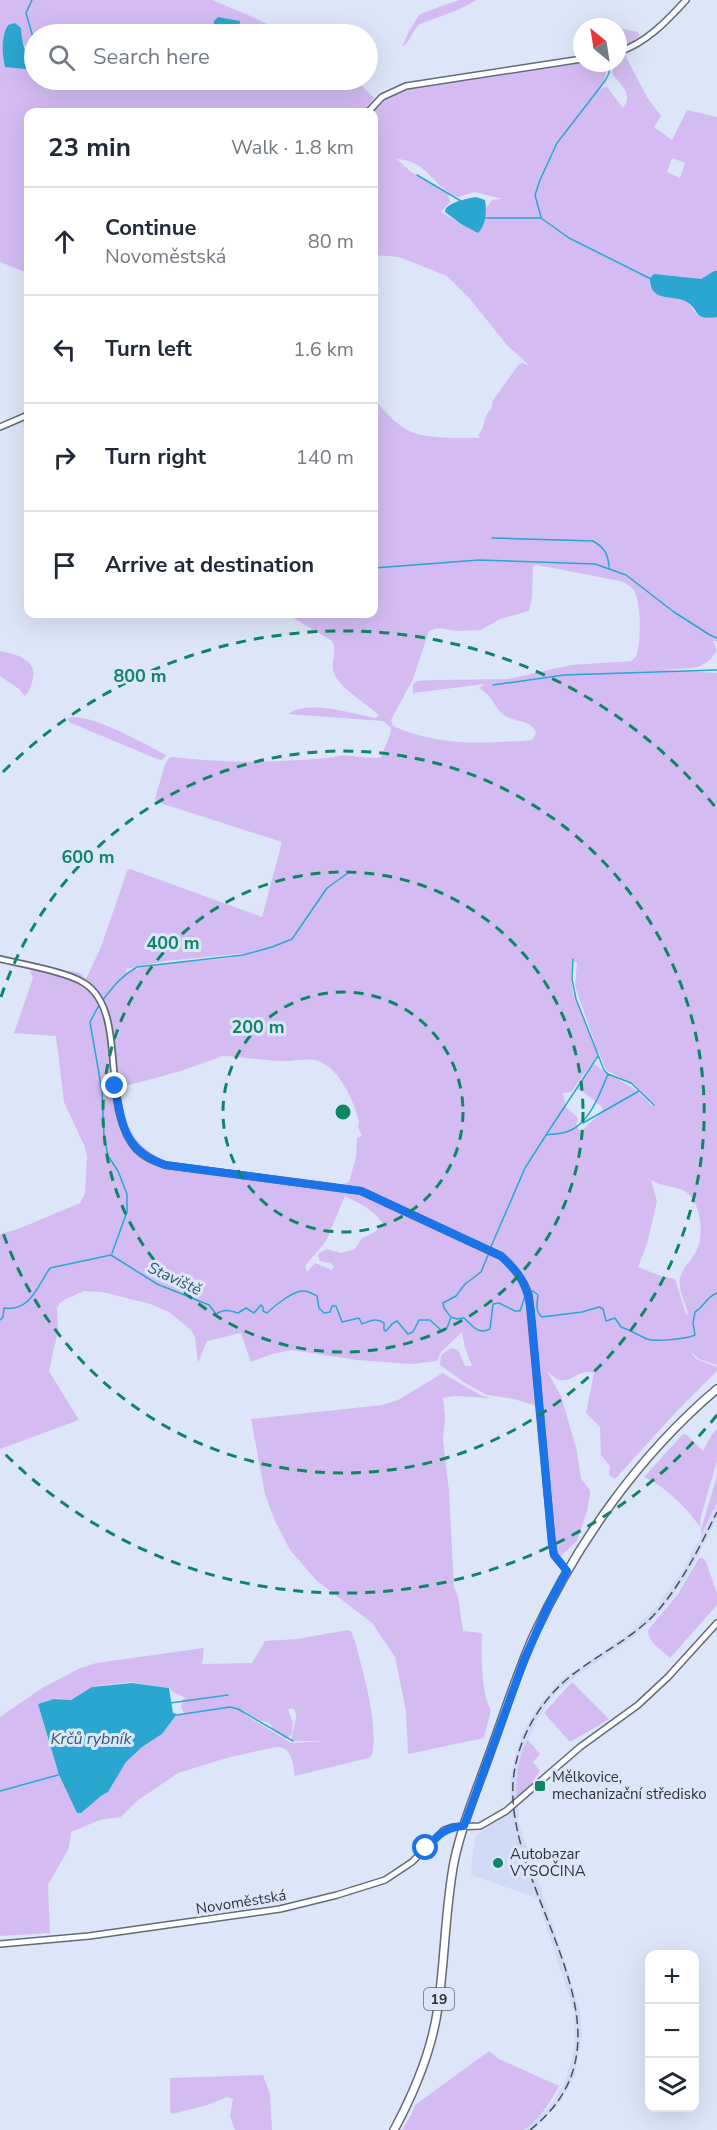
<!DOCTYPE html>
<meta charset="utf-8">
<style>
body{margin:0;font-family:"Nunito Sans",sans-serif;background:#f6f6f7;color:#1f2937}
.controls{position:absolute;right:18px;bottom:18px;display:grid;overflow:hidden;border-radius:12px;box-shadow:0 6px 24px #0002}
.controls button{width:54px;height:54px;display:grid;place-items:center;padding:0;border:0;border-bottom:2px solid #e0e1e3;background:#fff;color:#1f2937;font:30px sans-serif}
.compass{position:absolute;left:573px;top:18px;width:54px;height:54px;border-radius:50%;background:#fff;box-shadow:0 6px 24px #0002;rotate:330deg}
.stop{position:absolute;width:18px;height:18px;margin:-14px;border:4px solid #1a73e8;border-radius:50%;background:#fff}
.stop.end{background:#1a73e8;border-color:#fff;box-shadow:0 2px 6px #0008}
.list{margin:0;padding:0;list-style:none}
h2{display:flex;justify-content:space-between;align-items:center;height:78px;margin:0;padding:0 24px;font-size:26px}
h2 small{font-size:20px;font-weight:400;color:#747a83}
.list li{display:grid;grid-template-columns:39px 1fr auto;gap:18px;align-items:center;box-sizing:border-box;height:108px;padding:0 24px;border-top:2px solid #e0e1e3}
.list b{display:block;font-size:22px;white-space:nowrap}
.list p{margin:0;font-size:20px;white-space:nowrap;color:#747a83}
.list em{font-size:20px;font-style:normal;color:#747a83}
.icon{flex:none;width:33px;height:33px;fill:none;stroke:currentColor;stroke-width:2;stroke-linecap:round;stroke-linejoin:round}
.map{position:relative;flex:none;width:717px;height:2130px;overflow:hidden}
.search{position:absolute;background:#fff;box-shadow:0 6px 24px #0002;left:24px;top:24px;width:354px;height:66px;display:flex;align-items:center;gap:15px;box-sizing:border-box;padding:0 21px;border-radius:33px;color:#747a83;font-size:22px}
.panel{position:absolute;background:#fff;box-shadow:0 6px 24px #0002;left:24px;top:108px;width:354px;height:510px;border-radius:12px}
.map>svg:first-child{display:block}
</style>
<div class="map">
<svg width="717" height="2130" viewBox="0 0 717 2130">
<rect width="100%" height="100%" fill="#dde6f8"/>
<path fill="#cfdbf4" d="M717,1505v14l-27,52 -18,27 -15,18 -25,22 -57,39 -19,16 -18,25 -16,36 -6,29 3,41 53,159 8,28 2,25 -7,39 -14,26 -27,29h-10l26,-23 15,-25 10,-36 -1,-34 -37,-114 -66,-23 2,-25 3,-15 35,-24 -1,-29 6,-30 7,-20 15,-26 22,-25 69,-48 30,-29 25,-36z"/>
<path fill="#d4bcf3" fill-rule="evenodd" d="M0,0h212l34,14 42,20h-52l3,-2 -6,-12 -10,-2 -6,10 9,6h-192v4h-2c-2,5 -1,7 2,12v13l-12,-22 -14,-17c-8,14 -3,29 -1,43l27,3v10h322l18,18 -11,14h-335v161l-28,-11z
M459,0h18l-19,10 -38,14c-8,6 -8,17 -18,23l7,-16 11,-17z
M618,28l20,4 2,3 -9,9 -9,3 -4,-9z
M625,55l22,42 14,19 -7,11 18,13 15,-30 30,7v154h-3l-13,8 -52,4c6,18 22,12 36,18 7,4 10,15 18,17 4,1 10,-1 14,-1v324h-4l4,10c-15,22 -29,16 -52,19l52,3v692l-18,-6 -9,-8 6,8 21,8v4l-41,41 -61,67 -6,-4 1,-9 -9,-11 -1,-28 -14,-14 8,-40c-14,-5 -21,9 -34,7 -5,-1 -9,-6 -13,-9l14,25 16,55 4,28 9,11v5l-3,16 -10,30 -18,17 -3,-7 -13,-143 -29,-9 -27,-4 -22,-12 -25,-18 1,-10 10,-7 7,2 7,16h7l-7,-18 -3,-16 -21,20 -4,9 -26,3 -54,-4 -66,-10 -19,4 -21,8 -10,-29 -34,8 -9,22 -3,-26 -4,-7 -22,-18 -19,-8 -48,-12 -18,-1 -18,8 -6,4 -3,5 1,23 -9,40 30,49 -79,29v-215l18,-5 62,-26 5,-10 2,-37 -3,-11 -20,-43 -8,-66 -42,-3 19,-55 -3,-6 6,-7 44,8 6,6 15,-32 26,-76 3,-2 132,48 20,-75 -125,-40 -2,-3 10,-35 4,-6 3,-1c42,5 84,6 126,3 14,-1 28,-1 41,-4 12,-2 28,4 42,1l9,-22 1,-7 -8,-7 -95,-7c20,-15 65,0 88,4l3,-3c-12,-11 -40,-27 -45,-42 -4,-11 4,-21 -2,-32l-45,-27h87v-215c10,11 21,25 35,32 21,9 49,6 71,7l-2,-3c9,-9 3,-17 14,-27v-5l2,-4 25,-35 4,-1 7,3 -23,-21 -38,-47 -22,-22 -48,-19 -25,-2v-143h-2l17,-16 14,-6 179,-27h27l-6,20 -11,14 10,-9 5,-1 16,21c11,-15 -3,-23 -11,-35l2,-10h4v-6zM672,158l13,5 -5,15 -13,-6zM397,159c32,2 35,28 61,38l17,-5 27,7 -10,1 -6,8 -1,11 -24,5 -20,-12 9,-10 -2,-8 -37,-22zM537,565l83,16c5,2 9,4 13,8 9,11 8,55 3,68l-5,4 -60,4 -63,14 -73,1 -17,1 -5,3v9l72,-9 -6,4c13,7 16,21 26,28 11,7 26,3 31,17l-4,7c-49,4 -94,6 -139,-14l-2,-6 22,-41 16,-48 8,-3 20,3 24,-1 19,-11 29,-8 3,-14 1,-31zM248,953c-31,12 -100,4 -123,22l2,-6 39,-8zM573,961l4,2 -2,23 22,63 -24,-56 -2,-16zM598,1050l8,20 28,15 19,19 -2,1c-18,-22 -36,-25 -57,-41l-18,24 10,6 17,14 -4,7 -18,16 -2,-1 -3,-5 2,-7 -12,-11 -3,-14 8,-1 26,-36zM223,1056c19,1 37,4 55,5 13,1 25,-3 37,-1 24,6 39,41 44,62l-1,5 4,9 -5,2 -1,19 -7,25 -6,2 -177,-23c-25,-12 -35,-22 -42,-50 -2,-8 -5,-16 -2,-24l59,-16zM651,1180c11,7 24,5 35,12 14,9 18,40 12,55 -4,12 -16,19 -18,32 -2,11 6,25 8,35h-2l-11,-35 -14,-3 -23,-9 9,-23 10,-43zM345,1196c16,8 28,13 38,28l-8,8 -13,6 -7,11 -14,4 -14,-4 -8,4 -1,3 2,5 11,2 3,4 -2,3 -17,-7 -8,9 -2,-6 21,-25z
M0,651c15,3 37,8 33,27 -2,8 -3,13 -8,18l-6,-7 -19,-13z
M72,717c24,-1 71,26 94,38l-4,5 -5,-1 -86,-36 -4,-4z
M441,1372l39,23 11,3 -37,-2 -11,2 2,19 -2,23 6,51 5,96 4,10 5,34 19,2c-1,19 -1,61 9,77l-7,28 -76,16 -2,-43 -11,-54 -23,-34 -56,-43 -26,-30 -15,-29 -10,-27 -14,-75 131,-14 16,-5 43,-26z
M717,1429v32l-16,55 -1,11c-13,-19 -34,-40 -56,-50l39,-43 4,1 16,16 9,-17z
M717,1476v27l-16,32v-6z
M699,1558h4l3,4 11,31v12l-47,53c-8,-8 -22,-15 -22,-28l30,-36z
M348,1630l3,1 4,10c8,32 24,83 17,114l-4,3 -73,18c-2,-12 -3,-30 -19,-29l-46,10 -52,16 -41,28 -16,16 -21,3 -29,12 -2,16 -21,37 2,48 -50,3v-219l42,-29 36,-19 18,-6 108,-15 -2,16 50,-1 13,-22 32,-2zM130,1682l40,6 3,4 13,6 -3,1 -2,8 3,6 -7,1 -15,20 -20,13 -16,15 -18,30 -31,21 -18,-38 -21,-71 20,-6 8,2 8,-1 21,-13zM291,1708l4,2 1,7 -5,24h36l-36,2 -47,-29v-3l17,10 9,2 4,8 12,8 6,-5 1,-12 -5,-12z
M572,1682l37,37c-13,9 -26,15 -39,23l-26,-29z
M528,1740l12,14 -7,8 7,9 -14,20 -9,6c-3,-12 3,-48 11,-57z
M489,2051l10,8 60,27c-10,18 -18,32 -35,44h-122l9,-15 4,-10z
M263,2075l7,19 2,36h-37l-5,-14 3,-17 -6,-2 -20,8 -35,9 -2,-3v-33z"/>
<path fill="#2aa6d0" d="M218,17l22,4 -1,11c-9,6 -18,0 -25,-7v-4z
M15,23l6,5c1,14 3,26 13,35v7l-29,-3c-3,-14 -4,-31 3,-42z
M476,197l9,3c2,11 1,25 -7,33l-17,-9 -16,-12 1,-4c8,-7 20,-9 30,-11z
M714,271h3v46c-26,4 -15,-7 -32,-16 -14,-6 -36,1 -35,-23l4,-4 47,5z
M132,1683l37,5 4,25 4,1 -15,20 -20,13 -16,15 -18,30 -7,4 -20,17h-4l-18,-38 -21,-71 16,-5 17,1 21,-13z"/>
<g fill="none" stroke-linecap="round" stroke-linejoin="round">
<path stroke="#2aa6d0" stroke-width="1.5" d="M32,0l-6,13 8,28
M417,175l44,26
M541,217l-6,-22 5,-15 17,-37 48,-62 4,-8 1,-10
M484,218h57l28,20 82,41
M492,538l101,3c12,7 15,13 16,26
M374,568l105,-8 116,4 31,11 48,37 36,23 7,3
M493,685l71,-10 153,-5
M102,1001c11,-14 19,-25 35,-34l106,-12 29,-8 20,-8 35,-51 21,-15
M99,1005l-9,17 12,69 2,45 4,20 10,15 9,23v18l-15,41
M608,1074l23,9 23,22
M583,1123l56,-32
M546,1135l52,-79
M490,1249l35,-81 21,-33c7,-1 16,-1 23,-4 21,-8 31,-38 39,-57l-4,-4 -28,-71 -4,-20 1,-20
M450,1316l-6,-8 -1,-5 13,-7 9,-12 16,-12 8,-19
M0,1320l3,-3 1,-9c26,4 33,-21 46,-40l61,-13 46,29 52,21 7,9c8,-5 13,-4 22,-1l8,-5 8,5 7,-8 2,2v4l4,2c7,-7 27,-23 37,-22 4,0 9,3 13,5l2,12 5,5 6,-1 2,-6h4l6,16 17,-4 3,6c8,-3 14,-7 22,-1v7l2,1 6,-7 5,-3 11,13 5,-2 6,-12h11l12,11 5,-3 4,-11 6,2 7,-1c9,8 13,17 26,11l3,-25 6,-1 16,8h5l5,-15 8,-5 5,4c-1,9 -3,16 4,22l40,-5 17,-5 4,2 3,12 9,-3 6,9c9,3 17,8 26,12 9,3 39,0 48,-4l-2,-12 2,-11c10,-6 10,-14 22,-19
M170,1703l58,-8
M177,1715l53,-8 8,2 55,32
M0,1791l58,-16"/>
<g stroke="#636a7a" stroke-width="8">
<path id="minor" d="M0,959c22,5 67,13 84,24 46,29 14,125 53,167 8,8 18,11 28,15l196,26 140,65c13,12 23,23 28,40l23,248 2,11 13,16"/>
</g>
<g stroke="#636a7a" stroke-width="8">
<path id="tertiary" d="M618,52c27,-8 49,-31 68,-52
M368,112l14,-15 24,-11 176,-27
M0,427l28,-12
M0,1944l89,-8 191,-27 57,-14 48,-15 27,-18 32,-32 9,-3 27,-1 26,-15 74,-64 58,-42 30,-28 49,-54"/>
</g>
<g stroke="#636a7a" stroke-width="10">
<path id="primary" d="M394,2130c21,-39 38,-79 44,-123 7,-48 7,-97 16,-145 8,-38 24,-75 37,-112 14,-38 26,-77 43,-115 43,-92 105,-180 183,-246"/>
</g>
<use href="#minor" stroke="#fff" stroke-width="4.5"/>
<use href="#tertiary" stroke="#fff" stroke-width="5"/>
<use href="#primary" stroke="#fff" stroke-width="7"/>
<path stroke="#4b4f58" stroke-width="1.5" stroke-dasharray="9 4.5" stroke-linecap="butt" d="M530,2130c120,-95 -24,-232 -17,-347 3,-42 26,-82 59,-108 27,-21 57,-35 81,-59 28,-30 46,-68 64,-104"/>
</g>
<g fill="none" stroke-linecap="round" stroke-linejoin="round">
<path stroke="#1a73e8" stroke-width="8" d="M115,1086c7,39 9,64 50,79l196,26 140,65c19,17 27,30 30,56l21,232 2,11 13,16 -18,33 -25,56 -60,166c-18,1 -26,9 -38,22"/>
</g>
<g fill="none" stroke="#0e8565" stroke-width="3" stroke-dasharray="10 8">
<circle cx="343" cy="1112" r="120"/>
<circle cx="343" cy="1112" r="240"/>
<path d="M1 997A361 361 0 1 1 1 1227"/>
<path d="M717 1415A481 481 0 0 1 3 1452M3 772A481 481 0 0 1 717 809"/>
</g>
<g fill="#0e8565" stroke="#dde6f8" stroke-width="2">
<rect x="534" y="1780" width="12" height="12" rx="3"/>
<circle cx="498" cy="1863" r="6"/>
</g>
<g text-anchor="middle" stroke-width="6" stroke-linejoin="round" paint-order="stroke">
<rect fill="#dde6f8" stroke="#646973" stroke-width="1.5" x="424" y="1988" width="30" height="22" rx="4.5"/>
<g font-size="14" font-weight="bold" fill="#30333a">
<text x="439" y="2004">19</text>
</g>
<g font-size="15" fill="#30333a" stroke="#dde6f8" text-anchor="start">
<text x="552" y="1782">Mělkovice,<tspan x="552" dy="17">mechanizační středisko</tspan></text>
<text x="510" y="1859">Autobazar<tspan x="510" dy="17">VYSOČINA</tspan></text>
</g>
<g font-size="15" fill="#30333a" stroke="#dde6f8">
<text transform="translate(241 1902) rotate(-9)" y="5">Novoměstská</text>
</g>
<g font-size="16" font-style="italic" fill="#2c5c6e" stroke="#dde6f8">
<text transform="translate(175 1278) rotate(25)" y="6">Staviště</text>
<text x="91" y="1744">Krčů rybník</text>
</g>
</g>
<circle cx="343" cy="1112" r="9" fill="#0e8565" stroke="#dde6f8" stroke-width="3"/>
<g font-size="18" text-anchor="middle" font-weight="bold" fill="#0e8565" stroke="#dde6f8" stroke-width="6" stroke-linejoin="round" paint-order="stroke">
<text x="140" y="682">800 m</text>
<text x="88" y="863">600 m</text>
<text x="173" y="949">400 m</text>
<text x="258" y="1033">200 m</text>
</g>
</svg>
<div class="controls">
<button>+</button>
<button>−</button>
<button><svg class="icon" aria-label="layers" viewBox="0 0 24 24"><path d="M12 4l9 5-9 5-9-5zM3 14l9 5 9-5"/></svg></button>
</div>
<svg class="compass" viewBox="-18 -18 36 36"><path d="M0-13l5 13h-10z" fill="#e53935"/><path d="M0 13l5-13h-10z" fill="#747a83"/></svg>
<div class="stop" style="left:426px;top:1848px"></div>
<div class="stop end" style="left:115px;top:1086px"></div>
<div class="search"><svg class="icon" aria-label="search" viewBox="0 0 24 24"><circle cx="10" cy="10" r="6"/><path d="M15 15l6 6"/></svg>Search here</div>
<section class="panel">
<h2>23 min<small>Walk · 1.8 km</small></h2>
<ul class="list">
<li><svg class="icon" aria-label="ahead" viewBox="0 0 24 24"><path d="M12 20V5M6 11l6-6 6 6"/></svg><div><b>Continue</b><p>Novoměstská</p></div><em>80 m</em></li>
<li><svg class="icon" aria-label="left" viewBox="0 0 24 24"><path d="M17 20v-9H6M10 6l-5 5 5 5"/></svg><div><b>Turn left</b></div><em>1.6 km</em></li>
<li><svg class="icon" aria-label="right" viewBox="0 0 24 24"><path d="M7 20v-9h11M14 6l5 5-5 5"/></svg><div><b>Turn right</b></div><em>140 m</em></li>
<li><svg class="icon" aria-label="arrive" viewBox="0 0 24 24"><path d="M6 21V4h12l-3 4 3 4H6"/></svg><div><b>Arrive at destination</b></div></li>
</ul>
</section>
</div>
